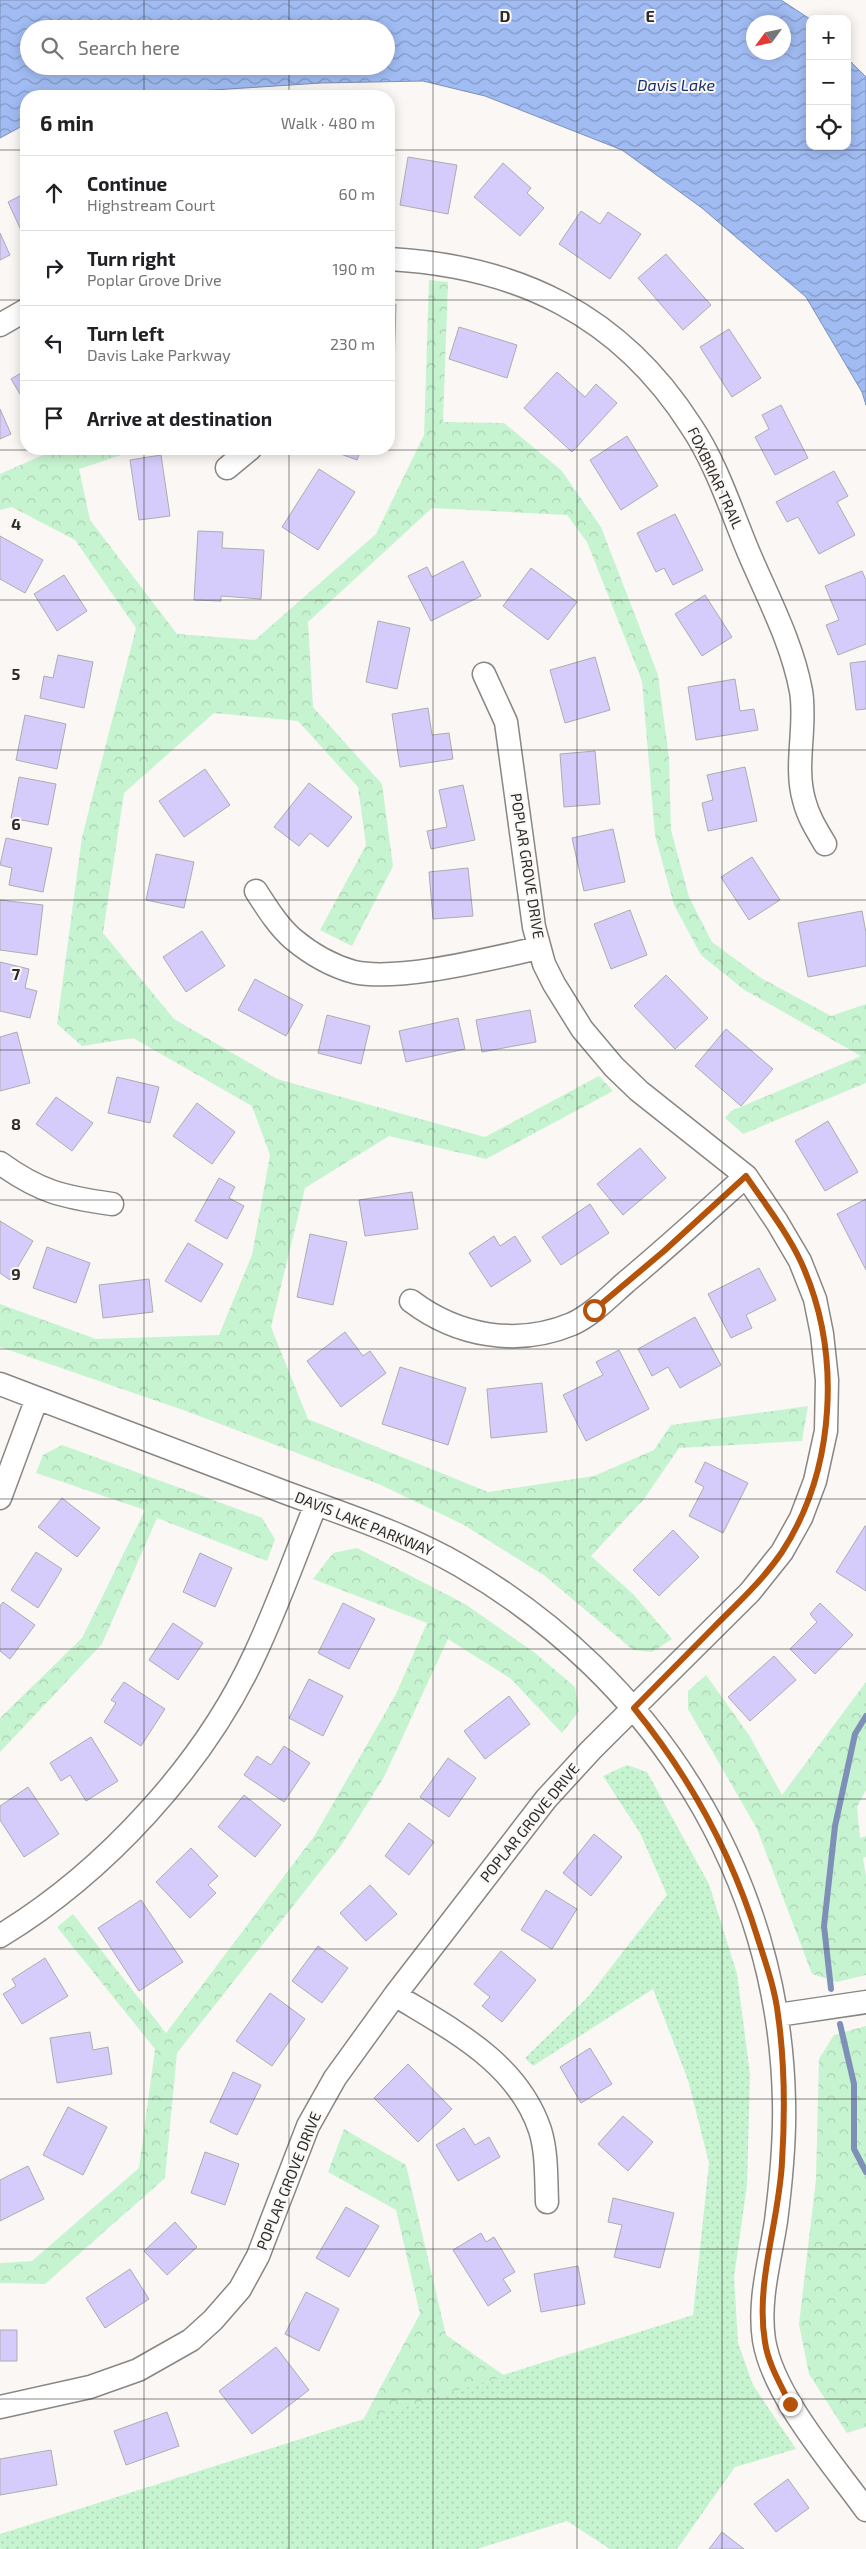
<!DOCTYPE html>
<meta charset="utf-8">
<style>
body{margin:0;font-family:"Exo 2",sans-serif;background:#f2f2f2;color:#202124}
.controls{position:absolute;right:15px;top:15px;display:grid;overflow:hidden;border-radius:10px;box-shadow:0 2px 12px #0003}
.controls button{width:45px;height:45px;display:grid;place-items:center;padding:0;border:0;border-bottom:1px solid #e0e0e0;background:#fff;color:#202124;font:25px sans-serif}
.compass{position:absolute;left:746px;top:15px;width:45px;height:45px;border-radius:50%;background:#fff;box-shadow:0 2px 12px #0003;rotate:237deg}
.stop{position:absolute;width:15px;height:15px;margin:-11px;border:4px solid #b45309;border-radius:50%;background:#fff}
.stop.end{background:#b45309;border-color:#fff;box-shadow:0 1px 5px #0008}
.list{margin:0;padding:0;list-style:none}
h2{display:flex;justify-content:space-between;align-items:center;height:65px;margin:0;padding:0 20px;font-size:21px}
h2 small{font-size:16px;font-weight:400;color:#757577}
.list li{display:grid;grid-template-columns:32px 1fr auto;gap:15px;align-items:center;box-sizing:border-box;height:75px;padding:0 20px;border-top:1px solid #e0e0e0}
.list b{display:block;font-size:19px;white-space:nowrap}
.list p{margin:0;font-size:16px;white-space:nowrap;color:#757577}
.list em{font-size:16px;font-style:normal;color:#757577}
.icon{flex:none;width:28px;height:28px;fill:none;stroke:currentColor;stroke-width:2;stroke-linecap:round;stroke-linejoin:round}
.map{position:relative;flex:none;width:866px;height:2549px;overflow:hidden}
.search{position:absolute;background:#fff;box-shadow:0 2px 12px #0003;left:20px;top:20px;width:375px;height:55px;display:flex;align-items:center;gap:12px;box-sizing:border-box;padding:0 18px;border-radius:28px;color:#757577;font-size:19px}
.panel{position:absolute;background:#fff;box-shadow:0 2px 12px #0003;left:20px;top:90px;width:375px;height:365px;border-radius:20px}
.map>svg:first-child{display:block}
</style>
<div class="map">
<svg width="866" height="2549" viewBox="0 0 866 2549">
<defs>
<pattern id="green-dots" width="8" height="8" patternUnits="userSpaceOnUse" patternTransform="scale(1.25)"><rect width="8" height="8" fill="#c7f4d0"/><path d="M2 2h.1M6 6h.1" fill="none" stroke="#abd1b3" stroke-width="1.8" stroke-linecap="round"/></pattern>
<pattern id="forest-crowns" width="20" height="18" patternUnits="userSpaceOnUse" patternTransform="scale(1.25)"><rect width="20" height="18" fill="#c7f4d0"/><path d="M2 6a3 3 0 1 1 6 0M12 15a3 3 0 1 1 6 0" fill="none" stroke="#abd1b3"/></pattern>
<pattern id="water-waves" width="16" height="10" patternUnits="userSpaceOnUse" patternTransform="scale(1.25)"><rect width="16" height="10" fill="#a1bcf3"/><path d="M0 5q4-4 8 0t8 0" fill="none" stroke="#8399c5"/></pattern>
</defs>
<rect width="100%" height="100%" fill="#faf7f4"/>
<path fill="url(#green-dots)" d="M627,1765l20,7 62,112 28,90 13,100 -3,111 -13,92 4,66 15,42 43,64 -61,18 -58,82h-67l-43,-28 -90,28h-477v-15l693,-219 16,-152 -21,-83 -35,-91 -120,77 -8,-8 63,-61 79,-102 -27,-62 -37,-57z"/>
<path fill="url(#forest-crowns)" d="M429,280l19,2 -5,140 61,1 57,47 40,57 57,148 11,83 2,72 18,67 23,45 49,36 70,38 35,-12v79l-123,51 -18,-16 6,-7 130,-55 -118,-67 -42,-34 -27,-50 -19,-70 -13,-154 -55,-139 -20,-27 -135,-7 -124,114 5,85 69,77 11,82 -41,80 -32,-16 46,-85 -8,-58 -60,-66 -84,-8 -90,80 -21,140 71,86 103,60 208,58 114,-61 14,15 -127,68 -97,-23 -84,52 -34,139 37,92 180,73 106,-16 60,-26 17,-25 137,-19 -6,35 -123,7 -35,51 -53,57 43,39 38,44 -20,13 -19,-2 -88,-74 -81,-51 -83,-40 -195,-74 -186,-64v-43l96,35 123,-4 33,-80 18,-100 -18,-49 -119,-68 -51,8 -25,-22 25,-187 54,-209 -61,-88 -63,-33 -12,3v-36l57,-25h82l-60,20 11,51 87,114 78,6 121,-106 48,-99z
M62,1445l200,73 13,21 -8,22 -110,-43 -55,126 -102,108v-34l82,-80 63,-128 -109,-37 7,-18z
M357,1548l108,56 70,49 40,34 4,24 -17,22 -51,-54 -63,-40 -64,138 -42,67 -165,209 -12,125 -120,106 -45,-1v-20l32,-2 107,-93 16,-119 -98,-122 16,-13 93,119 149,-198 81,-141 31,-71 -114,-44 20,-26z
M706,1675l43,60 33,60 84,-113v108l-9,17 3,31 6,-2v21l-3,1 3,19v98l-29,7 -25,-8 -55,-145 -69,-120v-18z
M866,2026v401l-19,6 -38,-59 -10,-50 17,-145 3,-120 15,-24z
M344,2129l62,36 40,170 59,41 -142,44 57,-106 -24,-104 -68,-38z"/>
<path fill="url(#water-waves)" stroke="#7e90b7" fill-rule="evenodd" d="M0,0h781l29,19v127h37v-88l19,19v328l-4,-13 -56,-95 -104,-89 -80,-58 -137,-54 -62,-15 -102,2 -199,13h-96v28l-26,14zM754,22h30v30h-30zM29,29h357v37h-357z"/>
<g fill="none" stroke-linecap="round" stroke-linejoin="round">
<path stroke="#7e90b7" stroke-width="6" d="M831,1989l-7,-63 11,-100 20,-92 11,-18
M840,2024l14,60v65l12,23"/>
</g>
<path fill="#d6ccfc" stroke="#adacaf" d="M408,157l49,8 -9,49 -48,-9z
M503,163l28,25 -4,5 17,15 -24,28 -46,-39z
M26,193v48l-18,-39z
M581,211l19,13 8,-12 33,22 -31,45 -51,-35z
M0,233l10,22 -10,5z
M666,254l45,51 -28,25 -45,-52z
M389,304h7l-2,67h-5z
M459,327l58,18 -10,33 -58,-19z
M729,329l32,49 -29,19 -32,-50z
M26,370v34l-15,-25z
M557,372l28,25 11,-13 21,19 -45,49 -48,-44z
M781,405l27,53 -33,17 -20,-38 14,-8 -7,-14z
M0,409l11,25 -11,5z
M627,436l31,50 -37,24 -31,-50z
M327,449h34l-4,11z
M161,455l9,61 -31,4 -9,-60z
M319,469l36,23 -37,58 -36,-23z
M834,471l14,25 -11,6 18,33 -36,19 -21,-37 -11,5 -11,-20z
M675,514l28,56 -30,15 -9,-17 -8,4 -19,-39z
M198,531l25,1 -1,16 42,2 -3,49 -40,-3v5l-27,-1z
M0,536l43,24 -18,33 -25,-14z
M463,561l18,35 -50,25 -23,-45 19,-9 5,10z
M531,568l46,34 -29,38 -45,-34z
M862,571l4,9v64l-28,11 -12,-30 13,-5 -14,-34z
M64,575l23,36 -30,20 -23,-37z
M705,595l27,42 -30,19 -27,-42z
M378,621l32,7 -13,61 -31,-7z
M58,655l35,7 -9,46 -44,-10 4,-22 9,2z
M595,657l15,53 -45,13 -15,-53z
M866,661v48l-10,1 -6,-47z
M735,679l5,32 14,-2 4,21 -62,10 -8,-53z
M428,708l4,27 17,-2 4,26 -53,8 -8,-53z
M25,715l41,9 -9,45 -41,-9z
M595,751l5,53 -36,3 -4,-53z
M745,767l12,54 -49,10 -6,-28 11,-3 -6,-25z
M205,769l25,36 -46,32 -25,-36z
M19,777l37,7 -8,41 -37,-7z
M309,783l43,34 -24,30 -18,-14 -11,13 -25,-19z
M463,785l12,55 -44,9 -4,-18 20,-4 -8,-37z
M613,829l12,53 -41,9 -12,-53z
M6,838l46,10 -9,44 -34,-7 3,-17 -12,-3z
M156,854l38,8 -10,46 -38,-8z
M752,857l28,43 -31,20 -28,-43z
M468,868l5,48 -40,3 -4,-47z
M0,900l43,5 -6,50 -37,-5z
M630,910l17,45 -36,14 -17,-45z
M862,911l4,22v33l-58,11 -10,-54z
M202,931l23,35 -39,26 -23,-35z
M0,962l29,7 -4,19 12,3 -7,27 -30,-7z
M666,975l42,43 -33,31 -41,-43z
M255,979l48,26 -17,31 -48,-26z
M530,1010l6,32 -54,10 -6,-32z
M327,1015l43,11 -9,38 -43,-11z
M458,1018l7,31 -59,13 -7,-31z
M726,1029l47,40 -32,37 -46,-40z
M17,1032l13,51 -30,8v-54z
M117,1077l42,10 -9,36 -42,-10z
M56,1097l37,26 -21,28 -36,-27z
M197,1103l38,29 -23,32 -39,-28z
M828,1121l30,51 -33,19 -30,-50z
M640,1148l26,30 -43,37 -26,-31z
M219,1178l16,9 -6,11 15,8 -17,33 -32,-18z
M412,1192l6,37 -53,7 -6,-36z
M866,1199v71l-29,-56z
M590,1204l19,29 -48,32 -19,-28z
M0,1221l33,20 -23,39 -10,-7z
M310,1234l37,8 -14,63 -36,-8z
M494,1236l6,10 15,-10 16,25 -40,26 -22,-34z
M188,1243l35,21 -22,38 -36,-21z
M47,1247l43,16 -14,40 -43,-15z
M759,1268l17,32 -30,15 6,13 -21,10 -23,-44z
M149,1279l4,33 -50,6 -4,-33z
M695,1317l26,48 -41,23 -12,-21 -16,9 -14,-27z
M345,1332l18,24 7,-5 16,22 -45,34 -34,-46z
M619,1350l30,59 -63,32 -23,-46 40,-20 -7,-13z
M400,1367l66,21 -18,57 -66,-21z
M542,1383l5,49 -56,6 -4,-49z
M705,1462l43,21 -25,50 -34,-17 15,-29 -9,-5z
M62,1498l38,30 -23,29 -39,-30z
M865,1526h1v65l-30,-19z
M673,1530l26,27 -40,39 -26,-26z
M36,1552l26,17 -24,39 -27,-18z
M200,1553l32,15 -17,39 -32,-15z
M3,1602l32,23 -25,34 -10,-8v-45z
M343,1603l32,16 -26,50 -31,-16z
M820,1603l33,32 -38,39 -25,-25 27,-27 -7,-8z
M173,1623l30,20 -25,37 -29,-20z
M774,1656l22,24 -46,41 -22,-24z
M309,1679l34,17 -20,40 -34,-18z
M124,1682l41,27 -24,37 -37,-24 12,-19 -5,-3z
M509,1696l21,28 -45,35 -21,-28z
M91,1737l27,44 -32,20 -16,-26 -9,6 -11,-18z
M284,1746l26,17 -26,39 -40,-27 13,-19 14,9z
M448,1758l28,20 -27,39 -29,-20z
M28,1787l31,47 -35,23 -24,-37v-14z
M244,1795l37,30 -26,32 -37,-30z
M409,1823l25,19 -25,33 -24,-19z
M594,1834l28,23 -31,39 -28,-23z
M191,1848l27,28 -10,9 8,8 -26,25 -34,-36z
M370,1885l27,29 -31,27 -26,-28z
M546,1890l31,19 -25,40 -31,-19z
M141,1900l42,62 -44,29 -41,-63z
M318,1946l30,22 -26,35 -30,-22z
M501,1951l35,29 -34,42 -20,-16 8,-9 -16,-13z
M45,1958l23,38 -46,28 -19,-30 13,-8 -4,-7z
M270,1993l35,26 -33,47 -36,-25z
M90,2032l3,18 15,-3 4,27 -55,9 -7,-45z
M590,2048l22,36 -31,19 -21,-36z
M408,2064l44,45 -34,33 -44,-44z
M233,2072l28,13 -24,50 -27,-13z
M68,2107l39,20 -24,48 -40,-20z
M623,2116l30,26 -25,29 -30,-27z
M464,2128l11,17 14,-8 11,20 -42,24 -22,-36z
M205,2152l34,12 -14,41 -34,-12z
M28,2166l16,33 -44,22v-41z
M613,2198l61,15 -14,55 -46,-11 8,-32 -14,-3z
M346,2207l33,19 -30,51 -33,-19z
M175,2222l22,25 -30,28 -23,-24z
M481,2233l5,9 8,-5 21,35 -12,7 8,12 -23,15 -35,-56z
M578,2266l7,38 -44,8 -7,-38z
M130,2269l19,30 -44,29 -19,-30z
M306,2292l33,17 -20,42 -34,-17z
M0,2330h17v31h-17z
M276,2347l33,43 -57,44 -33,-43z
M167,2412l12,34 -53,19 -12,-34z
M51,2450l6,35 -57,10v-36z
M788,2479l21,29 -33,24 -22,-28z
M722,2532l22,17h-35z"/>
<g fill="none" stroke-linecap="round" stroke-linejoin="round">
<g stroke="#898684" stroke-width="25">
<path id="minor" d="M389,259c129,7 231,56 302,167 25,37 40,84 57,125 19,45 44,91 53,140 6,35 -7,74 3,109 4,16 12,29 21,44
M0,325l26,-15
M227,468l23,-19
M256,891c11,17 22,35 37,48 18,15 39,27 61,33 46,10 138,-14 185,-24
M0,1163c40,29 63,34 112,41
M411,1301c46,35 106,46 161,23 20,-9 38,-28 54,-42 41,-34 80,-70 120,-106
M0,1384c95,36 189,72 284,108 59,22 122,42 177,74 193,112 319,310 323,536 1,39 -3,80 -8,119 -6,40 -18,79 -12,119 9,56 69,124 102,170
M0,1498l37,-100
M0,1936c104,-63 204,-171 255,-282 23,-49 41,-100 61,-150
M395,1995c57,35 122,67 145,135 7,22 6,48 7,72
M778,2015l88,-13
M0,2407l90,-20 48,-17 53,-30 22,-20 27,-31 18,-33 50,-130 27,-48 60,-83 151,-196 45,-49 159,-158 32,-40 19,-34 14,-37 11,-50 1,-51 -5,-46 -7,-35 -15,-38 -23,-39 -31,-46 -107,-85 -25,-24 -32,-38 -28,-45 -10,-20 -10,-37 -28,-205 -22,-48"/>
</g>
<use href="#minor" stroke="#fff" stroke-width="22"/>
</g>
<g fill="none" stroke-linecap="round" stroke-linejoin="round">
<path stroke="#b45309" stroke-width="6" d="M594,1310l70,-59 82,-75c19,28 41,56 55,86 41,90 35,207 -19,290 -19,28 -44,51 -68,75 -27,27 -53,54 -80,81 56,69 98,146 124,231 8,25 17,50 20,76 7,49 7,99 4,147 -3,60 -27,121 -17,180 3,22 16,43 25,62"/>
</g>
<path fill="none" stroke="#2c2b2a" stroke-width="1" stroke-opacity="0.55" d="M144,0v29M289,0v29M433,0v2549M577,0v2549M722,0v2549M144,66v30M289,66v30M0,150h26M389,150h477M0,300h26M389,300h477M144,449v2100M289,449v2100M0,450h866M0,600h866M0,750h866M0,900h866M0,1050h866M0,1200h866M0,1349h866M0,1499h866M0,1649h866M0,1799h866M0,1949h866M0,2099h866M0,2249h866M0,2399h866"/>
<g text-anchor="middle" stroke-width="4" stroke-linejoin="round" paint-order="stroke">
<g font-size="15" fill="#2c2b2a" stroke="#faf7f4">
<text transform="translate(715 478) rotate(65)" y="5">FOXBRIAR TRAIL</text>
<text transform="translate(527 866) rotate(81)" y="5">POPLAR GROVE DRIVE</text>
<text transform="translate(364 1524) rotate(22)" y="5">DAVIS LAKE PARKWAY</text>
<text transform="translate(530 1823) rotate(-51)" y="5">POPLAR GROVE DRIVE</text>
<text transform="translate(289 2181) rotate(-68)" y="5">POPLAR GROVE DRIVE</text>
</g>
<g font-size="16" font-style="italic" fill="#17316f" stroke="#faf7f4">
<text x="676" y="91">Davis Lake</text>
</g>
</g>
<g font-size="16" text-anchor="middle" font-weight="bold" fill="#2c2b2a" stroke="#faf7f4" stroke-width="4" stroke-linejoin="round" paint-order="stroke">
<text x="505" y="22">D</text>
<text x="650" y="22">E</text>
<text x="16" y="530">4</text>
<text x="16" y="680">5</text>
<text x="16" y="830">6</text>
<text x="16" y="980">7</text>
<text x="16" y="1130">8</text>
<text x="16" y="1280">9</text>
</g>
</svg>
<div class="controls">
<button>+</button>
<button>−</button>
<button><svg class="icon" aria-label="locate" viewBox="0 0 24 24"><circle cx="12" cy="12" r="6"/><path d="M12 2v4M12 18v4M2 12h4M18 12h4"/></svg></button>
</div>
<svg class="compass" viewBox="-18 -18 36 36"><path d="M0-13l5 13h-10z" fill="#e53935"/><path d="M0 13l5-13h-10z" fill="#757577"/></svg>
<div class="stop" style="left:594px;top:1310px"></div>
<div class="stop end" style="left:790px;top:2404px"></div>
<div class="search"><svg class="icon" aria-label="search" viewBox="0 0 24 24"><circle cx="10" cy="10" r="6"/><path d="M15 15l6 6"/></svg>Search here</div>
<section class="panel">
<h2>6 min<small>Walk · 480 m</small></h2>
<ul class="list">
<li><svg class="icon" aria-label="ahead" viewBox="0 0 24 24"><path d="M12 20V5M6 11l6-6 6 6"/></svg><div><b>Continue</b><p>Highstream Court</p></div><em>60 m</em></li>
<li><svg class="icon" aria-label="right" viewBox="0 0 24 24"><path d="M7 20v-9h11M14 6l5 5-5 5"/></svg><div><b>Turn right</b><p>Poplar Grove Drive</p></div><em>190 m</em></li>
<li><svg class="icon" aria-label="left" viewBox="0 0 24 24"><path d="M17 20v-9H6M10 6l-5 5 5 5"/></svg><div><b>Turn left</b><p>Davis Lake Parkway</p></div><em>230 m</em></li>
<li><svg class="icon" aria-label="arrive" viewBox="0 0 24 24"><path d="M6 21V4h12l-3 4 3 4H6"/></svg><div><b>Arrive at destination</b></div></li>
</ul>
</section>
</div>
